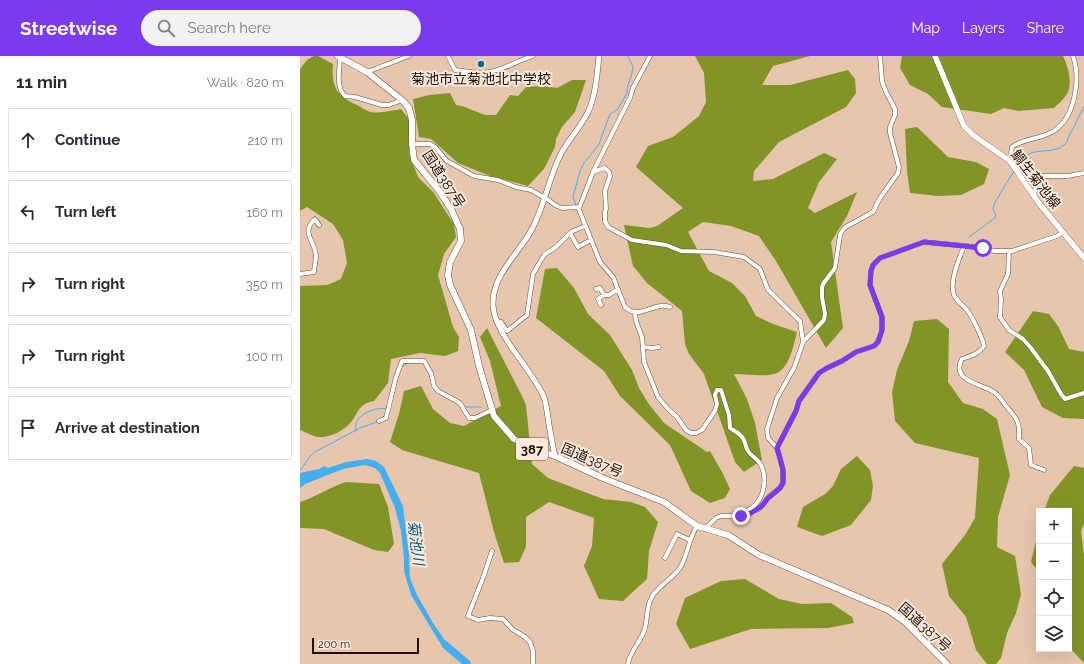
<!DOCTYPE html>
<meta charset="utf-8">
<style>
body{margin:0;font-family:Raleway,"Noto Sans JP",sans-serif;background:#f2f2f3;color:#2b2b33}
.controls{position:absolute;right:12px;bottom:12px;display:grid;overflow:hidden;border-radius:0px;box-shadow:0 4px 16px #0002}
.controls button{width:36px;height:36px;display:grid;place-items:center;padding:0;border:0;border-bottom:1px solid #e1e1e2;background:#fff;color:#2b2b33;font:20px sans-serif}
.scale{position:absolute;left:12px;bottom:10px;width:107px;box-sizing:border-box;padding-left:4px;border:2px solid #1e1209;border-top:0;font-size:11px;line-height:14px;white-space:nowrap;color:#1e1209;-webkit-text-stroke:3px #fbeadd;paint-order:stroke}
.stop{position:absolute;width:12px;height:12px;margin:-9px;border:3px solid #7c3aed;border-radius:50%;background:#fff}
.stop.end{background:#7c3aed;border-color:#fff;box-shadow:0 1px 4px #0008}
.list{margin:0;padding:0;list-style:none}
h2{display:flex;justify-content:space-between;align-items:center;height:52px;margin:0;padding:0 16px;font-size:17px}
h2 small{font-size:13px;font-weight:400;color:#7c7c81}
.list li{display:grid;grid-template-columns:26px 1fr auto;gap:12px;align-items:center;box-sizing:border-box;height:64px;margin:0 8px 8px;padding:0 8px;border:1px solid #e1e1e2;border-radius:0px}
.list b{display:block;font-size:15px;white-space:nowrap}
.list em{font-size:13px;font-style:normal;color:#7c7c81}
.icon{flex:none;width:22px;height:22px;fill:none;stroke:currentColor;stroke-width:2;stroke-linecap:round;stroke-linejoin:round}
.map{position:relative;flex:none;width:784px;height:608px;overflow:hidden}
header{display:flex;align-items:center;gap:24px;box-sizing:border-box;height:56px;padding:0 20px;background:#7c3aed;color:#fff}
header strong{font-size:19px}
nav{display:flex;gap:22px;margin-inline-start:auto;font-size:14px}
.search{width:280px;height:36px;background:#f2f2f3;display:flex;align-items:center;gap:10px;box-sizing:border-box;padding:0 14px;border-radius:22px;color:#7c7c81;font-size:15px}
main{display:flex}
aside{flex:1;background:#fff}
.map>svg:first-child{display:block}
</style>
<header>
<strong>Streetwise</strong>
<div class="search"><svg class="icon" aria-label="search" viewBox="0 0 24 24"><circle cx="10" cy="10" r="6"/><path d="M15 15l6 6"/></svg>Search here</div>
<nav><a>Map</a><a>Layers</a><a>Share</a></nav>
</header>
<main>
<aside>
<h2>11 min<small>Walk · 820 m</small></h2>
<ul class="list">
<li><svg class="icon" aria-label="ahead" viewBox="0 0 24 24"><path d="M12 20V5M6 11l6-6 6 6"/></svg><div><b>Continue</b></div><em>210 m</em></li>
<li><svg class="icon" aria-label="left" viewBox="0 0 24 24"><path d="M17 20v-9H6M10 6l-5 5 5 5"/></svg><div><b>Turn left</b></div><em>160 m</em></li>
<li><svg class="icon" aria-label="right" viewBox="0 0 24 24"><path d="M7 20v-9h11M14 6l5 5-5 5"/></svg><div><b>Turn right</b></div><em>350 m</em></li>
<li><svg class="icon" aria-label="right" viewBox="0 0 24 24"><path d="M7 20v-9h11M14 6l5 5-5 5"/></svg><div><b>Turn right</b></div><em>100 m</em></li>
<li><svg class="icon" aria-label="arrive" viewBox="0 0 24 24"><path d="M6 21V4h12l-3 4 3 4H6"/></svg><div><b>Arrive at destination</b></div></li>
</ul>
</aside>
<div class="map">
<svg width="784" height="608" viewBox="0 0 784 608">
<rect width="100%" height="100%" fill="#e7c6ad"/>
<path fill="#819526" d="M14,0h4l15,8c-2,22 4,32 24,41 4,2 9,6 14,7 6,2 23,-2 30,-3l8,10v34l9,24 16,16 10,16 10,15 2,13 -12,17 -6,21 15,52 6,10 -1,14 -13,5 -25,-3 -29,6 -3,24 -14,18c-15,3 -15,10 -22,20 -7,9 -20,16 -31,16 -6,1 -15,-5 -21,-7v-144l27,-1 14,-6 6,-16 -4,-23 -10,-16 -26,-17 -7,4v-142l7,-9z
M395,0h115l-37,10 -11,19h28l58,-15 7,9 1,14 -10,14 -67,35 -25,29 -1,10 20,-2 51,-26 13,6 -18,23 -11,26 7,5 42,-21 -10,24 -16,26 12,86 -17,20 -50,-87 -17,-25 -28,-10 -28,-4 -15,10 21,39 23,12 13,13 11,20 17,8 24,8c-3,12 -8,39 -23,42 -13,3 -27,0 -40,0l13,25 8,24 7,37 -18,12 -9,-10 -31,-88 -15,-20 -4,-10 -3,-33 -35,-28 -14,-17 -9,-41 26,3 7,-2 26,-18 -47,-41 12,-21 25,-9 26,-21 7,-14 -2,-29z
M602,0h161c5,10 10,27 4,38 -3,5 -9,10 -13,14l-36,3 -14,-3 -13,6 -49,-7 -14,-13 -18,-9 -10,-17z
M272,24h14l-11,32 -13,15 -6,12 -1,8 -11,22 -16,17 -38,-10 -32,-13 -27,-24 -12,-2 -6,-38 16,-4 21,-2 6,12 6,1 23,9h11l14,-20 8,1 8,-9 15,-1 16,2z
M617,71l31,30 28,5 13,7 -5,15 -23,11 -23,1 -28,-3 -3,-22 -2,-42z
M257,212l17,20 14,26 22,21 22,35 7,18 9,15 16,20 43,29 3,-1 12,21 8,17 -5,9 -15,5 -19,-12 -21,-46 -50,-49 -16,-25 -68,-53 9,-49z
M733,255l16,3 9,12 11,23 15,3v67l-21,-1 -21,-11 -18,-37 -19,-18z
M637,263l12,10 -1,53 15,21 20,6 14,10 13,56 -12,42 -1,30 18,9 6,38 -5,19 -9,20 -6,25 -5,6h-9l-11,-14 -10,-33 -17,-21 -7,-32 23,-29 10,-17 4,-60 -64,-15 -20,-22 -3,-29 5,-22 12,-29 5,-20z
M187,272l36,70 3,7 6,59 16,14 55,21 28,3 14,5 13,15 -9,29 -2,28 -24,22 -24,-2 -15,-33 8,-20 2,-28 -45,-16 -23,15v30l-7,15 -15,1 -10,-31 -15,-59 -77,-23 -12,-8 9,-28 5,-23 17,-5 12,23 17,14 14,3 37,-20 -11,-45 -10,-24z
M557,400l13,14 3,16 -2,14 -20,25 -29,11 -25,-9 6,-20 22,-13 8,-8 8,-17z
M774,410l10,2v56l-3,7 3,24v108l-15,-16v-136h-25l6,-16z
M46,426l33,2 9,23 6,37 -6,8 -14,-2 -50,-21 -24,-1v-26c16,-5 30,-15 46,-20z
M739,473v44l-8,-11z
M445,523l34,20 23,5 29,-1 21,14 2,6 -26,5 -77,1 -61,20 -14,-25 9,-26 36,-17z"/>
<path fill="#44afef" d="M67,403l9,2 8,6 19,39 6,49 1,23 7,17 16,28 11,16 26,22 1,3h-9l-19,-16 -32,-53 -7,-24v-12l-3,-28 -6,-23 -15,-35 -5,-5 -10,-3 -22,4 -38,15 -5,4v-15l19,-4 6,-3 3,2 18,-6z"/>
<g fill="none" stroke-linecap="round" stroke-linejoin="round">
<path stroke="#44afef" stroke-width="1" d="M718,112c3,-4 5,-10 9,-13 11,-7 28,-1 37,-10 5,-4 4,-10 8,-14l12,-25
M276,149l-3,-8 7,-26 4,-8 15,-19 11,-30 8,-5 9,-16v-5l5,-15 1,-6 -5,-11
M669,181l26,-19 1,-3 -3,-6c1,-7 4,-9 7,-15 5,-8 8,-15 14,-22
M102,310l6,-3
M165,351h16
M56,375c0,-3 -1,-7 1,-10 4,-8 21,-15 30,-12
M0,415l10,-15 5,-4 45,-24 17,-6"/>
<g stroke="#694d37" stroke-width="5">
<path id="minor" d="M148,0l7,14c10,1 24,4 34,2 15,-2 29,-12 44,-16
M40,1c0,13 -5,29 5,39l10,1 27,8h7l13,-5
M67,16l42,-16
M112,88h18l5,3 12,14 27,15 24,4 18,7 15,3 19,11 5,4 7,3 16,-1
M710,105l2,-14c11,-8 26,-8 38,-14 25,-12 31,-53 23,-77
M293,116l12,-4 4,4 1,4 -5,15 1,18 -1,3v9l3,6 24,13 34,5 15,6 33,1 30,5 16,12 8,21 32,31 3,21 -3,9 -6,17 -17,30 -10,31 1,9 9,10 2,6 4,16v13l-3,5 -12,10 -9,11 -18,7h-20l-5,2 -11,11
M734,141l3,-19 4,-2h27l16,-3
M278,151l2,-1 13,-34 37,-74 3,-10 17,-32
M278,151l22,55 13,15 12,30c15,14 28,-6 45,0
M270,177l8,14 13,-7
M664,190c-5,14 -13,30 -11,45 1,9 9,13 14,19 5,6 16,29 17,36 -5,8 -14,10 -22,13 -12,22 20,25 32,33 5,3 8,9 12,14 11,13 14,15 13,33l10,9 2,17 13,5
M709,195l-1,23 -8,17 1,9 -1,17 9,13 14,9 8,9 17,23 13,23 4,5 19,-6
M0,218l14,-2c0,-5 2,-11 2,-16 -1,-16 -16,-23 -1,-37l4,6
M296,233l4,-1 4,7h5l9,-6
M301,249l-3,-6 6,-4
M335,257l1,8 6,16 2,25 14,35 10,12 9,8 9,13 5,3h5l6,-3 13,-19 2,-7 -2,-9 2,-5h4l8,25 1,13c4,3 9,5 12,9 4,4 3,10 6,14 4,6 10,8 13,14 6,12 4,30 -6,40 -5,6 -13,7 -20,8
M196,265l5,1 6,9 20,-16 6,-41 11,-19 12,-8 15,-15 14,-6
M503,286l21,-22 1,-6 -3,-17v-9l1,-4 12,-16 5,-33 4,-7 29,-16 7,-14 18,-25 1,-6 -9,-34v-6l5,-12v-6l-9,-17 -4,-11 -2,-25
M343,291l10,1 6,-1
M79,365l7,-3 10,-41 6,-16h22l7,12 3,13 4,5 22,12 9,15h6l17,-8
M477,392l19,-37 3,-10 20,-28 8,-5 15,-7 14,-9 18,-6 4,-4 4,-12v-13l-12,-32 1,-14 2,-6 7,-7 44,-16 43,4 28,5h17l45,-15 6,-4
M192,495l-9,27 -15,38 10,4 12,-2 13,1 9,10 13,8 5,5 3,9v13
M365,502l12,-24 13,6
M328,608c2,-14 14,-23 17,-36 3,-11 1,-23 8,-33 8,-11 21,-17 28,-29 7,-13 8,-28 16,-40"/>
</g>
<g stroke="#694d37" stroke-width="6">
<path id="tertiary" d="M255,400c-3,-13 -5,-25 -7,-38 -1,-7 -2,-15 -4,-21 -12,-28 -50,-63 -51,-92 -1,-31 26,-51 39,-76 12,-22 16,-48 27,-71 7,-17 21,-29 29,-46 8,-17 9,-38 11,-56"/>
</g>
<g stroke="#694d37" stroke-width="6">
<path id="secondary" d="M635,0l29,70 9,9 37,26 28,41 46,56"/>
</g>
<g stroke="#694d37" stroke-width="7">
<path id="trunk" d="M38,0l29,16 35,28 7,8 3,12v24l2,16 26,32 11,17 9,20 1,12 -11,21 -2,13 2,10 21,45 8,36 15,50 20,23 14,8 27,9 50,23 59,23 33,24 31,9 31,20 129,55 16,11 43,43"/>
</g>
<use href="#minor" stroke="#fff" stroke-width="4"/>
<use href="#tertiary" stroke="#fff" stroke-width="5"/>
<use href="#secondary" stroke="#fff" stroke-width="5.5"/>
<use href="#trunk" stroke="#fff" stroke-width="6"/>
</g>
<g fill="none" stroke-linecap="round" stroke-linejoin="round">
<path stroke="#7c3aed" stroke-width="5" d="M441,460l10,-3 11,-7 6,-8 12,-10 3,-5v-13l-6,-22 19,-37 3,-10 20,-28 8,-5 15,-7 14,-9 18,-6 4,-4 4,-12v-13l-12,-32 1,-14 2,-6 7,-7 44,-16 59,6"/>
</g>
<circle fill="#096796" stroke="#fbeadd" stroke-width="1.5" cx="181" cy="8" r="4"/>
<g text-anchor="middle" stroke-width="4" stroke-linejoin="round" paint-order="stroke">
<rect fill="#fbeadd" stroke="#605349" stroke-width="1" x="216" y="382" width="32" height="22" rx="3"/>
<g font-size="13" font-weight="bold" fill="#1e1209">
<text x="232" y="398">387</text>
</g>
<g font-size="14" fill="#1e1209" stroke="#fbeadd">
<text x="181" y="28">菊池市立菊池北中学校</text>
</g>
<g font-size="14" fill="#1e1209" stroke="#fbeadd">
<text transform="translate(144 123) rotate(57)" y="5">国道387号</text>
<text transform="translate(736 123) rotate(52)" y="5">鯛生菊池線</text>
<text transform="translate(292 404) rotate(23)" y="5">国道387号</text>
<text transform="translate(625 571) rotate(42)" y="5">国道387号</text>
</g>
<g font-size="15" font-style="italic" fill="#075a85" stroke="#fbeadd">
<text transform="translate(116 487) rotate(83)" y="5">菊池川</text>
</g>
</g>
</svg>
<div class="controls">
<button>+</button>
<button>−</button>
<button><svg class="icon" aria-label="locate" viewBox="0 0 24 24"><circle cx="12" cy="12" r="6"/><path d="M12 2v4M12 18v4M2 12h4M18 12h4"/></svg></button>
<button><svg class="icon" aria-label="layers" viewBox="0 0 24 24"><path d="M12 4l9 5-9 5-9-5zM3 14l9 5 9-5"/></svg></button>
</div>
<div class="scale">200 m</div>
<div class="stop" style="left:683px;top:192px"></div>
<div class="stop end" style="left:441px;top:460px"></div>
</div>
</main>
